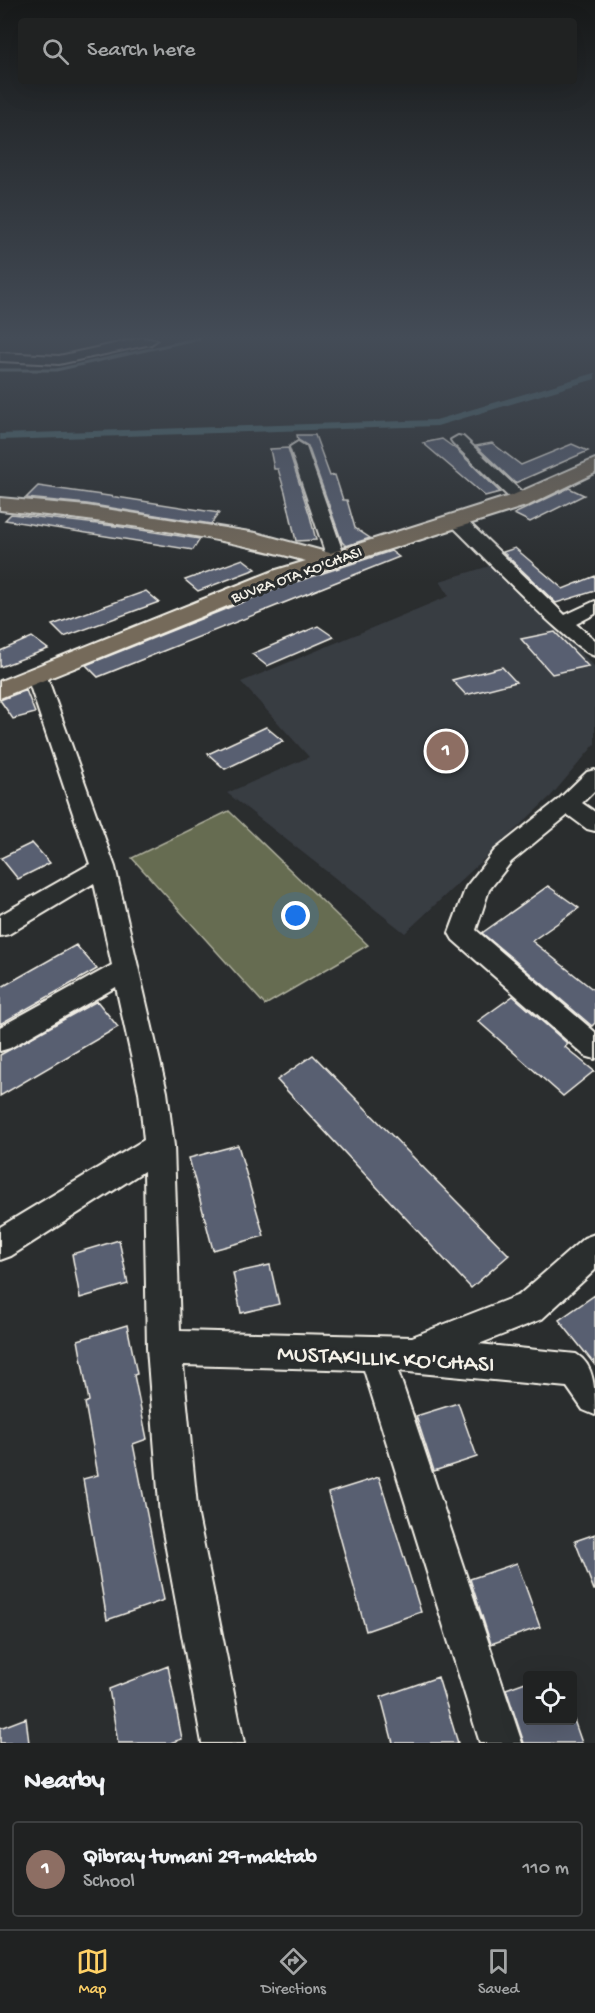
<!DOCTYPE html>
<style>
body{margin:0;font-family:"Gochi Hand",sans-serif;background:#2d2f2f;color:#f1f3f6}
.controls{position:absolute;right:18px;bottom:18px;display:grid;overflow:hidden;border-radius:6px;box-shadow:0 6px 24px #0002}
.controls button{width:54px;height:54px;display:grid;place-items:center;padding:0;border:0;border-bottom:2px solid #3d3f40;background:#202222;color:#f1f3f6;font:30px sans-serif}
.you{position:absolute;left:296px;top:916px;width:21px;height:21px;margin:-15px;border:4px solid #fff;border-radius:50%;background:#1a73e8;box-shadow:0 0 0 9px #1a73e833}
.badge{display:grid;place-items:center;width:39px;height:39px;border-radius:50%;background:#ffd166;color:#fff;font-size:20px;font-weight:700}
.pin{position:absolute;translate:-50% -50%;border:3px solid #fff;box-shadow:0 2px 6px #0006}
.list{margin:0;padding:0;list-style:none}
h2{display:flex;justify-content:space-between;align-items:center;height:78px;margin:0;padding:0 24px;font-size:26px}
h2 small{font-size:20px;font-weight:400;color:#a2a4a5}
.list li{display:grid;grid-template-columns:39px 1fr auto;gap:18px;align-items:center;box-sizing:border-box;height:96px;margin:0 12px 12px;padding:0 12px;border:2px solid #3d3f40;border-radius:6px}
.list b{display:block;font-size:22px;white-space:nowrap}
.list p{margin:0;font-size:20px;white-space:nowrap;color:#a2a4a5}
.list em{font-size:20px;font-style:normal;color:#a2a4a5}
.icon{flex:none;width:33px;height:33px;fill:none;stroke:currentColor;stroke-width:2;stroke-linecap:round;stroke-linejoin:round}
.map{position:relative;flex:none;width:595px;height:1743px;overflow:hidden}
.search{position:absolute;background:#202222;box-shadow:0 6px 24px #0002;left:18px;right:18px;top:18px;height:66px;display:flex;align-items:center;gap:15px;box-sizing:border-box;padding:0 21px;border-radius:6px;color:#a2a4a5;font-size:22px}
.sheet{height:186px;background:#202222}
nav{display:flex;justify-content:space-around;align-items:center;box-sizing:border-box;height:84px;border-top:2px solid #3d3f40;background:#202222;font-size:16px;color:#a2a4a5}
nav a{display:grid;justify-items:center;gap:3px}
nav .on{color:#ffd166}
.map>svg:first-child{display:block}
</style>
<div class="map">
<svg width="595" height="1743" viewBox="0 0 595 1743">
<rect width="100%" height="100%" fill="#2a2d2e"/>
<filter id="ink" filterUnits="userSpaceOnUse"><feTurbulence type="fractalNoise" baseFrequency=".0167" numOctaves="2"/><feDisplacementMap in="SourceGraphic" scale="12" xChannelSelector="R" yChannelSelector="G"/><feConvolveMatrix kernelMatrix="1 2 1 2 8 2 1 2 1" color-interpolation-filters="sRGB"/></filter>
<g filter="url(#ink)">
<path fill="#383c42" d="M493,565l102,102v77l-44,52 -146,137 -178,-140 82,-36 -68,-75 208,-86 -9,-15z"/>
<path fill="#666c51" stroke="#adae9c" stroke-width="1.5" d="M229,811l139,134 -103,60 -133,-147z"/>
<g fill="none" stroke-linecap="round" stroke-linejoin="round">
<path stroke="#8f9f9f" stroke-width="3" d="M0,370h56l144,-32"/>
<path fill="#4b686e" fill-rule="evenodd" d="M595,373v6l-158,47 -437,14v-6l436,-14z"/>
</g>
<path fill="#595f71" stroke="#f4f1e8" stroke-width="1.5" d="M297,435h18l15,41 5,-1 8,25h4l8,28 15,10 -24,8 -4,-4 -34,-96 -10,-6z
M442,439l15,11 43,42 -15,4 -62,-53z
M492,443l29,22 51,-21 16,7 -73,32 -39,-37z
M288,448l22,68 6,24 -20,1 -11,-49 -7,-23h-4l-4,-20z
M38,486l85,12 96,15 -8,11 -124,-20 -61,-6z
M569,488l15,7 -54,27 -16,-8z
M11,514l104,12 85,13 -7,11 -188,-30z
M515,548l48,41 32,-13v15l-39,12 -53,-51z
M391,551l8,6 -301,120 -12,-12 194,-78z
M243,559l13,10 -58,22 -13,-11z
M146,591l13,11 -95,35 -12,-12z
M318,626l16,11 -67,29 -15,-12z
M555,632l33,34 -36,8 -31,-35z
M32,637l16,12 -48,18v-16z
M502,667l14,15 -50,13 -14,-15z
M26,690l9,23 -22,6 -13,-19z
M266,727l17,14 -58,28 -17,-15z
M32,843l18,20 -32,16 -17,-21z
M548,886l31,22 -47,33 63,50v32l-3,3 -110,-93z
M76,945l21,24 -97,55v-36z
M513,996l55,48 -3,3 29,24 -31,25 -85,-75z
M97,1001l21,26 -118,69v-41z
M313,1055l196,200 -38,33 -194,-208z
M238,1145l26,91 -51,14 -24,-92z
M119,1240l9,44 -48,14 -8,-44z
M270,1265l9,39 -38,9 -8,-40z
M595,1295v70l-36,-45z
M127,1325l10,49 -3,1 13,64 -14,5 31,156 -57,20 -24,-141 15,-4 -13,-72 4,-2 -11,-61z
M458,1403l19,54 -43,14 -18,-55z
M379,1477l42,135 -55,19 -38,-138z
M595,1534v56h-1l-19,-49z
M517,1563l23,64 -49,17 -21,-65z
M168,1666l14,73 -12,4h-52l-9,-54z
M438,1677l20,66h-65l-12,-46z
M528,1681v39h46l8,23h-58l-18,-54z
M26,1718l3,25h-29v-15z"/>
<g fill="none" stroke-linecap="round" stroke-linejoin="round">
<g stroke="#f4f1e8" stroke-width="4">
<path id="minor" d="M142,338l15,2 -6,4 -92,20 -59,-3v-8l59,3z
M458,436l5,1 64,60 2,3 -2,3h-12l-62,-60 -2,-3z
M298,442l8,5 39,111 -3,4h-12l-3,-4 -37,-111z
M456,515l6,1 103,99 30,-14v13l-19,10 19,16v16c-24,-6 -120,-109 -145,-132l-2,-4z
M36,668l7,2 3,4 69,193 52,225 7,54 6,185 232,6 107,-42 65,-57 11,-4v36l-53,49 -63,25 97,10c19,11 19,35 19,61l-12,-5 -16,-23 -169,-16 124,372h-42l-116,-373 -181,-5 15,151 46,227h-42l-42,-227 -13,-168 -3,-177 -133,85 -11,4v-33l144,-87 -5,-48 -23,-105 -106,61 -10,3v-24l112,-62 -18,-82 -85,51 -9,2v-21l90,-51 -64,-190 3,-4z
M595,770v20l-13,13 13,9v19l-8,-2 -19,-14 -57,47 -22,28 -13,40 119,102v27l-10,-3 -132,-116 -4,-7 17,-46 29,-37 64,-51 28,-27z"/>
</g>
<g stroke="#f4f1e8" stroke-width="4">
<path id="major" d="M595,459v14l-66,32 -240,76 -289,117v-17l273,-110 33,-10c-100,-28 -204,-40 -306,-51v-12l87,8 169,27 74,20 183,-58z"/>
</g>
<use href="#minor" fill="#2a2d2e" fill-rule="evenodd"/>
<use href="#major" fill="#746a5a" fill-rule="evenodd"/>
</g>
</g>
<linearGradient id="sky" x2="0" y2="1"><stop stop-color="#171919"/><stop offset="0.58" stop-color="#444c57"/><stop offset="1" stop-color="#444c57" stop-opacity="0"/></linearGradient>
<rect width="595" height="582" fill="url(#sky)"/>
<g text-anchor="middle" stroke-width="6" stroke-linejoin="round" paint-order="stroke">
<g font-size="16" fill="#f4f1e8" stroke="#2a2d2e">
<text transform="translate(296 573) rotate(-20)" y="6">BUVRA OTA KO'CHASI</text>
</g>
<g font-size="24" fill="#f4f1e8" stroke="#2a2d2e">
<text transform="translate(386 1357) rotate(3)" y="8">MUSTAKILLIK KO'CHASI</text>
</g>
</g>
</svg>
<div class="controls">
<button><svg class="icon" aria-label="locate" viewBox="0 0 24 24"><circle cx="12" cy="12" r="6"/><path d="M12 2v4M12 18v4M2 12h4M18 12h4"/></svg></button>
</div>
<div class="you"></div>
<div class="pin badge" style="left:446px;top:751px;background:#8d6e63">1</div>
<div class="search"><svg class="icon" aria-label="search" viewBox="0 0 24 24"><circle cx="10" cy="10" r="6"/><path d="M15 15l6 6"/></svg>Search here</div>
</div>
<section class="sheet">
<h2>Nearby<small></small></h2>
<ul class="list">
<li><span class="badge" style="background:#8d6e63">1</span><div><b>Qibray tumani 29-maktab</b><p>School</p></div><em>110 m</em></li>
</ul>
</section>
<nav>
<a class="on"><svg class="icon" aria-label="map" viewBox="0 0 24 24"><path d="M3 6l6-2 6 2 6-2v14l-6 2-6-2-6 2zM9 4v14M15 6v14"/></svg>Map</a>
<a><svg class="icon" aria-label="directions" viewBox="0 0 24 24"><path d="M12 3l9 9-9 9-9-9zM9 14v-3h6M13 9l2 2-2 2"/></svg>Directions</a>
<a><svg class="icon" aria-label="saved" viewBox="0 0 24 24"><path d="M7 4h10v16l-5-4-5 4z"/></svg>Saved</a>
</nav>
